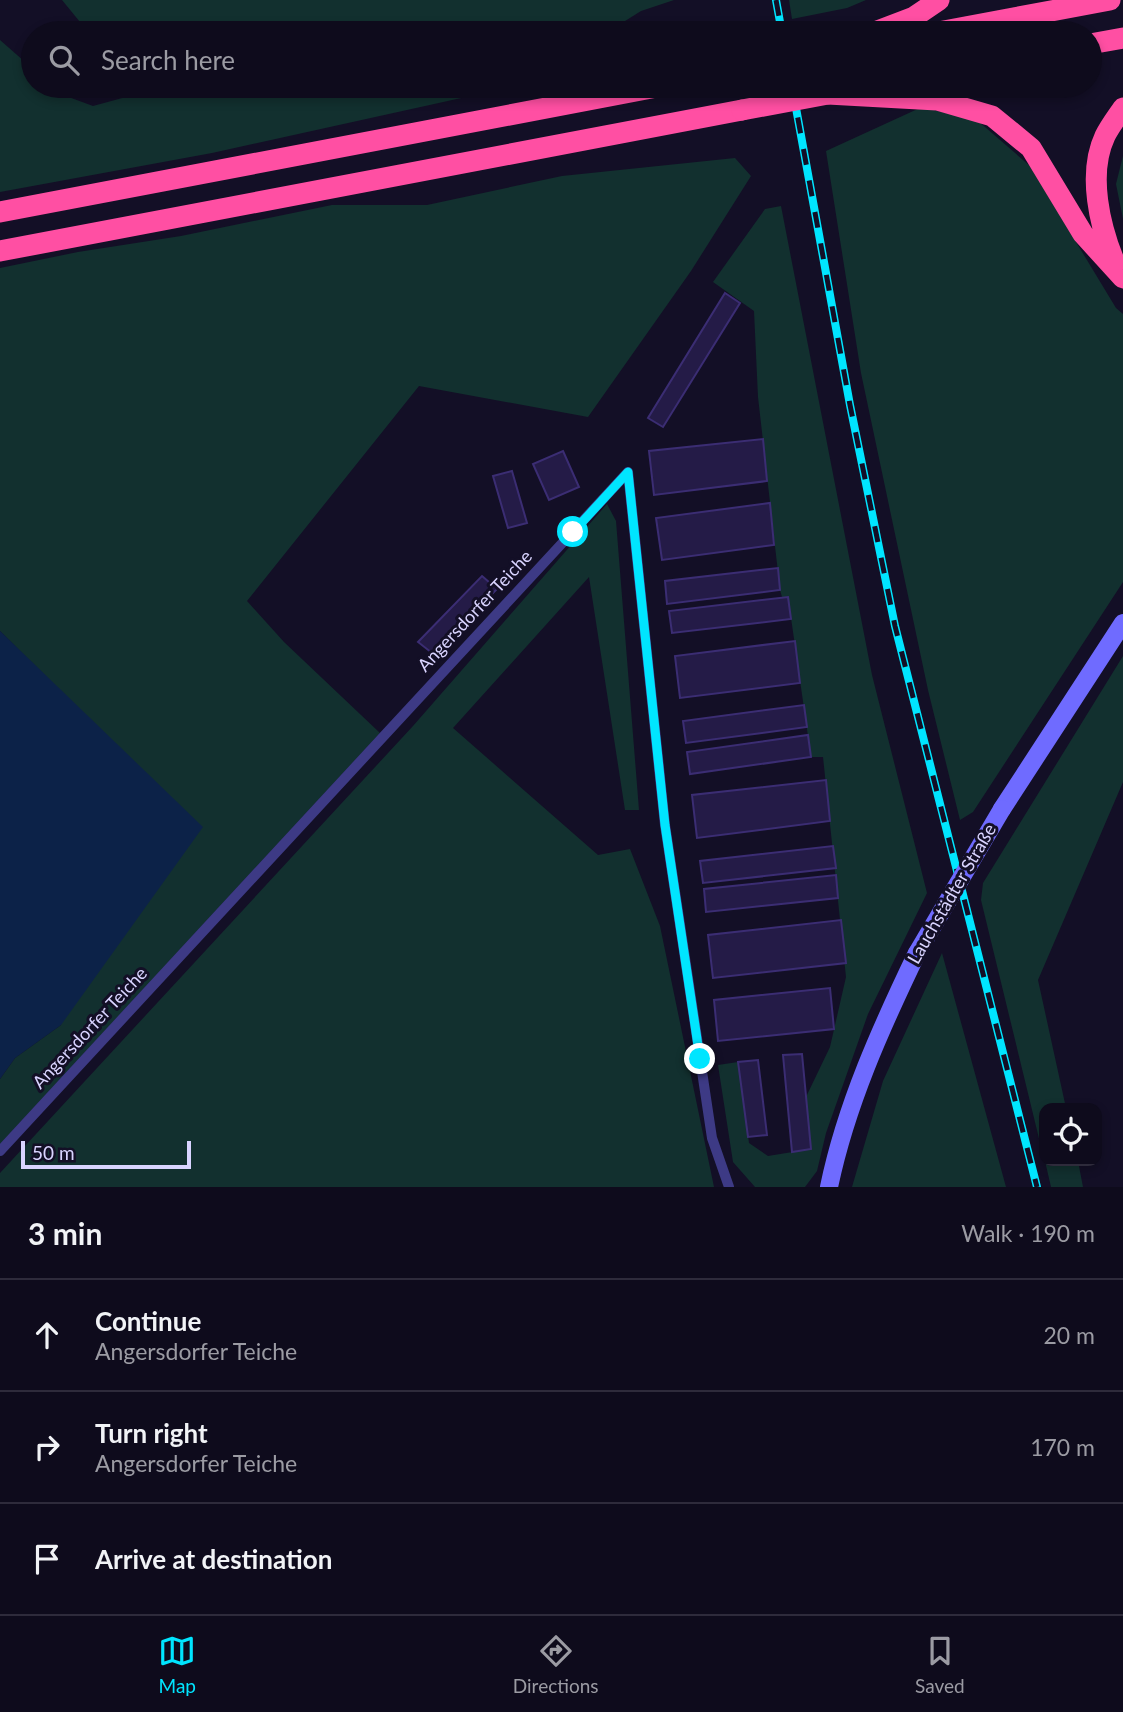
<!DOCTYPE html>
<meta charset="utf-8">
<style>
body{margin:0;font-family:Lato,sans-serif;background:#171425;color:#f1f3f6}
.controls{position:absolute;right:21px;bottom:21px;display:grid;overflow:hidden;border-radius:14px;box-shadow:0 4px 10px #0003}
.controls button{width:63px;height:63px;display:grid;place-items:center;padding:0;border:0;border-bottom:2px solid #2e2b3b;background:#0e0b1c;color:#f1f3f6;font:35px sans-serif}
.scale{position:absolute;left:21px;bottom:18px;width:170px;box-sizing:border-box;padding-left:7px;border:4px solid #d9d4ff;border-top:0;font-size:19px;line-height:24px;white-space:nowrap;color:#d9d4ff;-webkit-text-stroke:5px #130f26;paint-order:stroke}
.stop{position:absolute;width:21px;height:21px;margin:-16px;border:5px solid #00e5ff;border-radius:50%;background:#fff}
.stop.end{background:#00e5ff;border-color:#fff;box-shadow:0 2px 7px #0008}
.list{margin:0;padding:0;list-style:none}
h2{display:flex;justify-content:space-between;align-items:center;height:91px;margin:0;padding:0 28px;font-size:30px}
h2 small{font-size:23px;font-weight:400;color:#9b9ba3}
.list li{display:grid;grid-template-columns:46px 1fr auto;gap:21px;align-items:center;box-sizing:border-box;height:112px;padding:0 28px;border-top:2px solid #2e2b3b}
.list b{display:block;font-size:26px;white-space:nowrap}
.list p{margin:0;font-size:23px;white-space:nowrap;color:#9b9ba3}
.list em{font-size:23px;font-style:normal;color:#9b9ba3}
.icon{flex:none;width:38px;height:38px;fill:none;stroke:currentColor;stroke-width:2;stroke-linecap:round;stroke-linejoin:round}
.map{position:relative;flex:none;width:1123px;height:1187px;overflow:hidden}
.search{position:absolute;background:#0e0b1c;box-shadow:0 4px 10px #0003;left:21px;right:21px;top:21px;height:77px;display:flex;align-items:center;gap:18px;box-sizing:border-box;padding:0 24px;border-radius:38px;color:#9b9ba3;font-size:26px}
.sheet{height:427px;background:#0e0b1c}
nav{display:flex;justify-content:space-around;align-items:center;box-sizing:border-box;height:98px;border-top:2px solid #2e2b3b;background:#0e0b1c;font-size:19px;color:#9b9ba3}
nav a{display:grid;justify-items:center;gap:4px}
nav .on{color:#00e5ff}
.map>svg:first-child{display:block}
</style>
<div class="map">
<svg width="1123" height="1187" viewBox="0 0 1123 1187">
<rect width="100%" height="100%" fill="#130f26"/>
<path fill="#12302f" d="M62,0h612l-33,11 -35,22h-517z
M789,0h77l-19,8 -55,11z
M0,40l33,29v17h16l6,6 38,14 44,-12 -6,-8h385l-304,67 -212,39z
M922,107l56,14 52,45 86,142 7,6v268l-150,230 -13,8 -32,-130 -67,-317 -35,-222z
M1123,156v63l-7,-35z
M735,158l16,18 -60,95 -103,146 -169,-31 -172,215 37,41 96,91 -380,411v-65l15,-21 46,-33 33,-301 -94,-93v-363l78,-16 103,-16 151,-31h95l135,-29z
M781,206l91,469 55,218 -59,121 -42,119 -9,38 -12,16h-50l-22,-25 -15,-97 20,-3 11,81 19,13 43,-7 -5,-52 24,-50 16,-70 -23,-220h-12l-23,-160h-6l-2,-7 -22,-193 -4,-86 -41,-29 52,-73z
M607,504l9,17 23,289h-14l-36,-233 -136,151 145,127 32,-6 30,77 54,261h-714v-14l413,-447z
M1123,656v126l-85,198 28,128h-22v51l-63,-259 2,-17z
M942,953l64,234h-154l31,-106z
M1045,1161h33l5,26h-32z"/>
<path fill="#0c2248" d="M0,631l203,196 -142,198 -46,33 -15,21z"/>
<path fill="#241b47" stroke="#3b2d73" stroke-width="2" d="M725,293l15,10 -77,124 -15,-9z
M763,439l4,42 -113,14 -5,-44z
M563,451l16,36 -30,13 -16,-36z
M512,471l15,52 -19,5 -15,-52z
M770,503l4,42 -112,15 -6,-42z
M778,568l2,22 -113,14 -2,-23z
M482,576l15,13 -65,64 -14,-11z
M788,597l3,22 -119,14 -3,-22z
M795,641l5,42 -120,15 -5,-42z
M804,705l3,22 -121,16 -3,-22z
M808,735l3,22 -121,17 -3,-22z
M826,780l4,41 -133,17 -5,-43z
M833,846l3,22 -133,15 -3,-22z
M836,875l2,23 -132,14 -2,-23z
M841,920l5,43 -133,15 -5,-43z
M830,988l4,41 -116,12 -4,-41z
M802,1054l9,95 -19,3 -9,-97z
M758,1060l9,75 -19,2 -10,-75z"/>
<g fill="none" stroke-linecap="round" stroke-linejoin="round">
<path stroke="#3d3a85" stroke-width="10" d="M628,472l37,353 47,313 17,49
M0,1151l628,-679"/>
<path stroke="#6f6bff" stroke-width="18" d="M1002,809l121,-186
M829,1187c17,-82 52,-159 88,-234"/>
<path stroke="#ff4fa3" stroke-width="21" d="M872,33l42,-16 25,-17
M933,33l177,-33
M1090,44l33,-6
M828,94l109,6 55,16 39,32 52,86 40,44
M0,212l662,-126
M0,251l742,-141
M1115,263c-15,-36 -28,-89 -10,-127 5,-10 12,-19 18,-28"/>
<g stroke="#00e5ff" stroke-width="8">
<path id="rail" d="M776,0l6,33
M792,86l58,319 45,221 142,561"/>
</g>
<use href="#rail" stroke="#130f26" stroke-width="5" stroke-dasharray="16" stroke-linecap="butt"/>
<path stroke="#6f6bff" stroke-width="18" d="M917,953l85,-144"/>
<path stroke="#ff4fa3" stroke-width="21" d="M742,110l86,-16"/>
</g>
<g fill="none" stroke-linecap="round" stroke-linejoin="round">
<path stroke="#00e5ff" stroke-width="9" d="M573,532l55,-60 37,353 35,234"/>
</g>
<g text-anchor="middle" stroke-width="6" stroke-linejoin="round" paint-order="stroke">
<g font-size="18" fill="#d9d4ff" stroke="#130f26">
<text transform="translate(475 611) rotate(-47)" y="6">Angersdorfer Teiche</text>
<text transform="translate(952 894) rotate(-60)" y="6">Lauchstädter Straße</text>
<text transform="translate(90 1028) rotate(-47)" y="6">Angersdorfer Teiche</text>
</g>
</g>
</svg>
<div class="controls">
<button><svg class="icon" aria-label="locate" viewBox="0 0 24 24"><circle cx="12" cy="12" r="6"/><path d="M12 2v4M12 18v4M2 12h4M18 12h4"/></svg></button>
</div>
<div class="scale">50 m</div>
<div class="stop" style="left:573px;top:532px"></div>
<div class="stop end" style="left:700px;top:1059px"></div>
<div class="search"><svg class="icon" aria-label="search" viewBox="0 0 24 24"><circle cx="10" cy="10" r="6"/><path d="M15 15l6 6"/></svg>Search here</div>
</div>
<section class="sheet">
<h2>3 min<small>Walk · 190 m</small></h2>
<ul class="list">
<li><svg class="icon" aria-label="ahead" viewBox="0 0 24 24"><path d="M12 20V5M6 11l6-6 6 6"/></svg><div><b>Continue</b><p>Angersdorfer Teiche</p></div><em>20 m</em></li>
<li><svg class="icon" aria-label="right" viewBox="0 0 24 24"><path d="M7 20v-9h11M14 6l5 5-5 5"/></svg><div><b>Turn right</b><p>Angersdorfer Teiche</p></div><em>170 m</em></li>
<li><svg class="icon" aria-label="arrive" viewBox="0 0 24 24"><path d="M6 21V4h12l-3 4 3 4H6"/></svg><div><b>Arrive at destination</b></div></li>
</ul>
</section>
<nav>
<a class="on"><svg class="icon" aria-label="map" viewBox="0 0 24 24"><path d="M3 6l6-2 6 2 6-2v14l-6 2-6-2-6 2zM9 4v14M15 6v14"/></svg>Map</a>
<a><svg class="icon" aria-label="directions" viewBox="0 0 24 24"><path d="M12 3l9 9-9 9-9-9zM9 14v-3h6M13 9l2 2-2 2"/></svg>Directions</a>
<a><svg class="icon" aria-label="saved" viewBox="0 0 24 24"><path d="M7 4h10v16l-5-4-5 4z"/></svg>Saved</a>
</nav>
